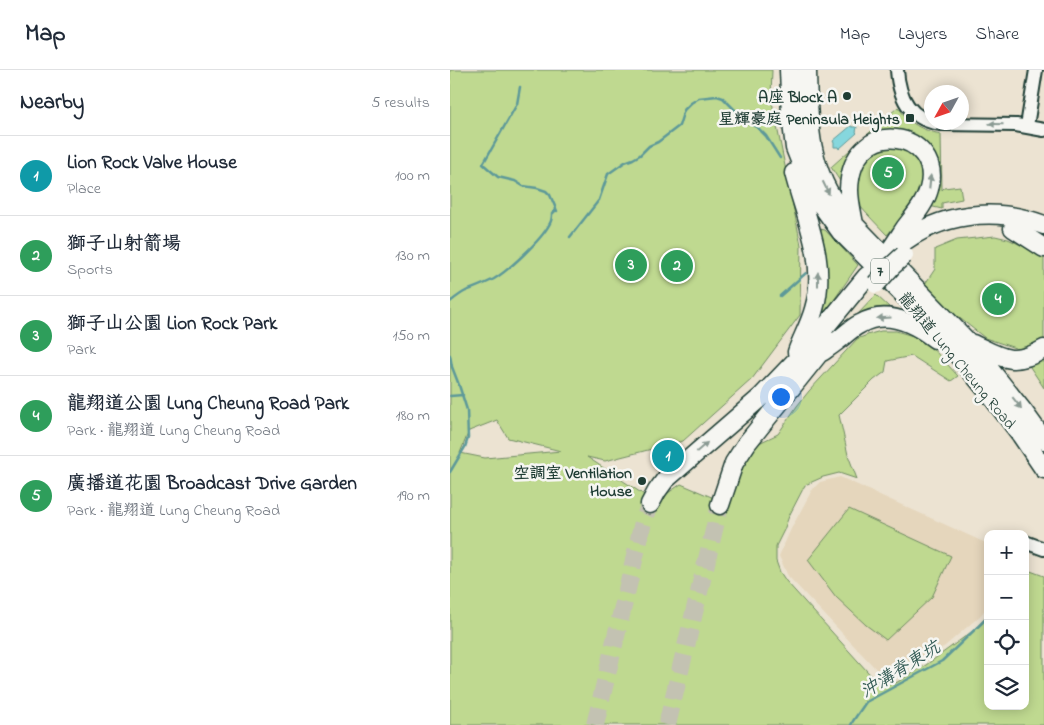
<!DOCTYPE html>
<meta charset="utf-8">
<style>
body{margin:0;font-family:"Indie Flower","LXGW WenKai TC",sans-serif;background:#f6f6f7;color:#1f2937}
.controls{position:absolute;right:15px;bottom:15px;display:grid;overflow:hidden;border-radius:10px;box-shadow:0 2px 12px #0003}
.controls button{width:45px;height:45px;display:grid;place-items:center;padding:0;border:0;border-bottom:1px solid #e0e1e3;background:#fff;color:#1f2937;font:25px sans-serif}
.compass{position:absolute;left:474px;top:15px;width:45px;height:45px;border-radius:50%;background:#fff;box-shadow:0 2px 12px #0003;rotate:230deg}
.you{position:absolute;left:330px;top:326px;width:18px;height:18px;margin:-12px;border:4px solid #fff;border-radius:50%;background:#1a73e8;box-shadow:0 0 0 8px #1a73e833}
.badge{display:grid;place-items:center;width:32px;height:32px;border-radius:50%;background:#d93025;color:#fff;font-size:16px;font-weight:700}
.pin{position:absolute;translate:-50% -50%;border:2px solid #fff;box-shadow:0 1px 5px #0006}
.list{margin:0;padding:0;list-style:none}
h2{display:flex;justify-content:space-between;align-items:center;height:65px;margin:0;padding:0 20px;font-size:21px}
h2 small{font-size:16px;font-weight:400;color:#747a83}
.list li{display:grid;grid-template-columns:32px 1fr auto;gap:15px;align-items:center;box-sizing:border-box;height:80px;padding:0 20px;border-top:1px solid #e0e1e3}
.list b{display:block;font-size:19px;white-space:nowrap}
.list p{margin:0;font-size:16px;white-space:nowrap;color:#747a83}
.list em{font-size:16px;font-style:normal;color:#747a83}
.icon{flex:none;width:28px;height:28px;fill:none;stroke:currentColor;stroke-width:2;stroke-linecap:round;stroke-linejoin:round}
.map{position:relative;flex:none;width:594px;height:655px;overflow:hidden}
header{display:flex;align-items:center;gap:30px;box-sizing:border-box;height:70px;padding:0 25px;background:#fff;border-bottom:1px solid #e0e1e3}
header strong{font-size:24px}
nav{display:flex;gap:28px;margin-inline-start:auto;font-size:18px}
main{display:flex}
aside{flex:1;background:#fff}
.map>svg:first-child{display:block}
</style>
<header>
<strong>Map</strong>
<nav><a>Map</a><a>Layers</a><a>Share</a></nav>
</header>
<main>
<aside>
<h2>Nearby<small>5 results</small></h2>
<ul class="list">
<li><span class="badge" style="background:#0f9aa8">1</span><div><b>Lion Rock Valve House</b><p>Place</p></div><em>100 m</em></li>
<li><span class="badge" style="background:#2e9e5b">2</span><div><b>獅子山射箭場</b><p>Sports</p></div><em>130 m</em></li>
<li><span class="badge" style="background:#2e9e5b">3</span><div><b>獅子山公園 Lion Rock Park</b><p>Park</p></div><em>150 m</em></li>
<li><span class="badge" style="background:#2e9e5b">4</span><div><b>龍翔道公園 Lung Cheung Road Park</b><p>Park · 龍翔道 Lung Cheung Road</p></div><em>180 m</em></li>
<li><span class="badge" style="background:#2e9e5b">5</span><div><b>廣播道花園 Broadcast Drive Garden</b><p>Park · 龍翔道 Lung Cheung Road</p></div><em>190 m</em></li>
</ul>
</aside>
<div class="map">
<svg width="594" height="655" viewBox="0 0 594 655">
<rect width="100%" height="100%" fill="#ece3d2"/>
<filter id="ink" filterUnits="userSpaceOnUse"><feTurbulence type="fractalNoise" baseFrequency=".02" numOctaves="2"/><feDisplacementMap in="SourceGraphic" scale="10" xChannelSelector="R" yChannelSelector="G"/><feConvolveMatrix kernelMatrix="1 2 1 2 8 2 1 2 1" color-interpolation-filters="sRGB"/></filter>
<g filter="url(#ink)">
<path fill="#e5d6bc" d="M390,407l148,67v62l-8,10 -35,30 -48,27 -20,-3 -89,-94 -9,-20 12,-27 21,-39 8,-8z"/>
<path fill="#bfd990" stroke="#6f8b62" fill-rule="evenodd" d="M0,0h322l-1,27 30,148 -1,70 -48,64 -69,62 -78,20 -18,-4 68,45 26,-18 47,20 16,-42 15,-19 19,-9 19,-28 12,-15 48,-52 13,-5 11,-3h15l17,5 23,16 22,24 -7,5 -39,-25 -25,5 -2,11 -11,8 -35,35 9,40 9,24 -18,-6 -16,4 -18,8 -16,31 -5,14 -8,16v15l4,11 6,9 90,100 18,3 32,-19 48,-35 14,-15v91h37v-137l19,7v149h-594zM47,350l11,18 53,13 -76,7 -25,-5 9,-22z
M448,37c12,17 23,23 43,27l1,56 2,-2 16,-2 2,13 -20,4v6l-26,-6 -29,32c-20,-21 -41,-42 -56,-68z
M364,158l11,2 33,35 -35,51 4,-32z
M545,166l13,3 36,17v132l-26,-39 -33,-11 -33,-26 -27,-28 10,-15v-20l22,-9z
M426,225l13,12 -32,8z
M399,439l102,47 -19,41 -46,43 -20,-15 -30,-28 -28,-37z"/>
<path fill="#86d7dd" stroke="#5d9999" d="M401,56l2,1h4l-1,5 1,1 -18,16 -1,-2h-4v-4l-1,-2z"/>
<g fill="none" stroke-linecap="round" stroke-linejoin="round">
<path stroke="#5d9999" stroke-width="2.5" d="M70,17l-3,17 -34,60 15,13 17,4 8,5 14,2 9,3 4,4 7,16
M120,167l29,-37 9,-26 17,-12 8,-3 7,-4 9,-9 9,-4 21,-16 5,-16 7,-7 8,-5 18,-2 6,2 25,25 10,5 8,8 14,22
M330,226l26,-23
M0,232c5,-4 10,-8 16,-11 10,-4 19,-7 28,-12 15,-9 47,-39 55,-54 2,-3 3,-7 3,-11l4,-4
M0,285l2,12 7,18 8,25 1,28 -3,9 -15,25
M0,326l13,-1
M575,494l3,-5
M401,655l2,-4 13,-19 76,-41 46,-44"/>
<path stroke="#c3c2b2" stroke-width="18" stroke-dasharray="18 9" stroke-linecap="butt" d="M145,655l48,-203 7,-18
M217,655l53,-220"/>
<g stroke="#1f3d34" stroke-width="16">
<path id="minor" d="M447,0c2,28 13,50 44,54l75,1 28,5
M577,56l9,-56
M575,472l19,7"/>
</g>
<g stroke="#1f3d34" stroke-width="21">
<path id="highway" d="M339,0l2,45 4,33 15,38 5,10 26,36 74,74 43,49 31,38 32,42 23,34
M357,0c1,51 1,101 36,143l125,129 55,69 21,29
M344,103c11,44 34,90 20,136 -4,15 -12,29 -17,43
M404,154c-2,-11 -5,-23 -5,-34 2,-78 96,-58 80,-1 -4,15 -15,27 -24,39 -6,9 -12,19 -19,28
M563,158l31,20
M448,176c41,-33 97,-40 146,-21
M523,274c29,14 40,23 71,5
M372,282c7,-5 13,-9 19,-14 6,-5 12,-11 19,-14 26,-15 53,-2 75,15
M200,434l7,-13 8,-11 96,-83 46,-48 60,-73
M270,435l14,-42 13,-20 82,-102"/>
</g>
<use href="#minor" stroke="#f6f6f2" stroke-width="12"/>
<use href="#highway" stroke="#f6f6f2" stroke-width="18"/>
<g stroke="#1f3d34" stroke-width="21" stroke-linecap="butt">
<path id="highway-bridge" d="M426,214l16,-18 12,-11"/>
</g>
<use href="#highway-bridge" stroke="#f6f6f2" stroke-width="18"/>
</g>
<defs><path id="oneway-solid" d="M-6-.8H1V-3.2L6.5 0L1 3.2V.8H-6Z" transform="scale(1.25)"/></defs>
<g fill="#8a9a93">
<use href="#oneway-solid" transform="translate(546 54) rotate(-179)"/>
<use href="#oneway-solid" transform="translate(480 112) rotate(-84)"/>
<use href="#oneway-solid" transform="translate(376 118) rotate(64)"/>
<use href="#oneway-solid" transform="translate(368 209) rotate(-90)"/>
<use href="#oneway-solid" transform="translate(434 248) rotate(177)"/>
<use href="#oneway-solid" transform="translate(567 333) rotate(52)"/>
<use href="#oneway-solid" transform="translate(252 377) rotate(-41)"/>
</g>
</g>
<g fill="#1f3d34" stroke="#f6f6f2" stroke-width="2">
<circle cx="397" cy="26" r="5"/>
<rect x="455" y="43" width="10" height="10" rx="2.5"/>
<circle cx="192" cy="411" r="5"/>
</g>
<g text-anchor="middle" stroke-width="5" stroke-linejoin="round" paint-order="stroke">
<rect fill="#f6f6f2" stroke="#60746d" stroke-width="1" x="421" y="188.5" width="18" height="25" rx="4"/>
<g font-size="15" font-weight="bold" fill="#1f3d34">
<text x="430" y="206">7</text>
</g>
<g font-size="16" font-weight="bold" fill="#1f3d34" stroke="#f6f6f2" text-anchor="end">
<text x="387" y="32">A座 Block A</text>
<text x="450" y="54">星輝豪庭 Peninsula Heights</text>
<text x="182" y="408">空調室 Ventilation<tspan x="182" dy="18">House</tspan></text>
</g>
<g font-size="16" fill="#1f3d34" stroke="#f6f6f2">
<text transform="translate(508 290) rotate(50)" y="6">龍翔道 Lung Cheung Road</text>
</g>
<g font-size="18" font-style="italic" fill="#345c56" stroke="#f6f6f2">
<text transform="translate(450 599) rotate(-32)" y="6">沖溝脊東坑</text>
</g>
</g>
</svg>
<div class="controls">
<button>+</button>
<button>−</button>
<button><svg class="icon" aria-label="locate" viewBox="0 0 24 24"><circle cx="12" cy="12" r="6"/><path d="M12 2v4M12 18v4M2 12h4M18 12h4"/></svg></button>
<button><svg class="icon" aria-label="layers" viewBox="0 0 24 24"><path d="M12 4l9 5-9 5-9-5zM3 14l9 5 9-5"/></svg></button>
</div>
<svg class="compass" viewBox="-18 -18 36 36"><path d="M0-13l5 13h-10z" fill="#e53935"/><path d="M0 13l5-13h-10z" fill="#747a83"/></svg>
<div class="you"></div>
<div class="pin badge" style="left:218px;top:386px;background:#0f9aa8">1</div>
<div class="pin badge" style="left:227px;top:196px;background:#2e9e5b">2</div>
<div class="pin badge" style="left:181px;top:195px;background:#2e9e5b">3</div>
<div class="pin badge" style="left:548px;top:229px;background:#2e9e5b">4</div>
<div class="pin badge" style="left:438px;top:103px;background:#2e9e5b">5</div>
</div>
</main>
